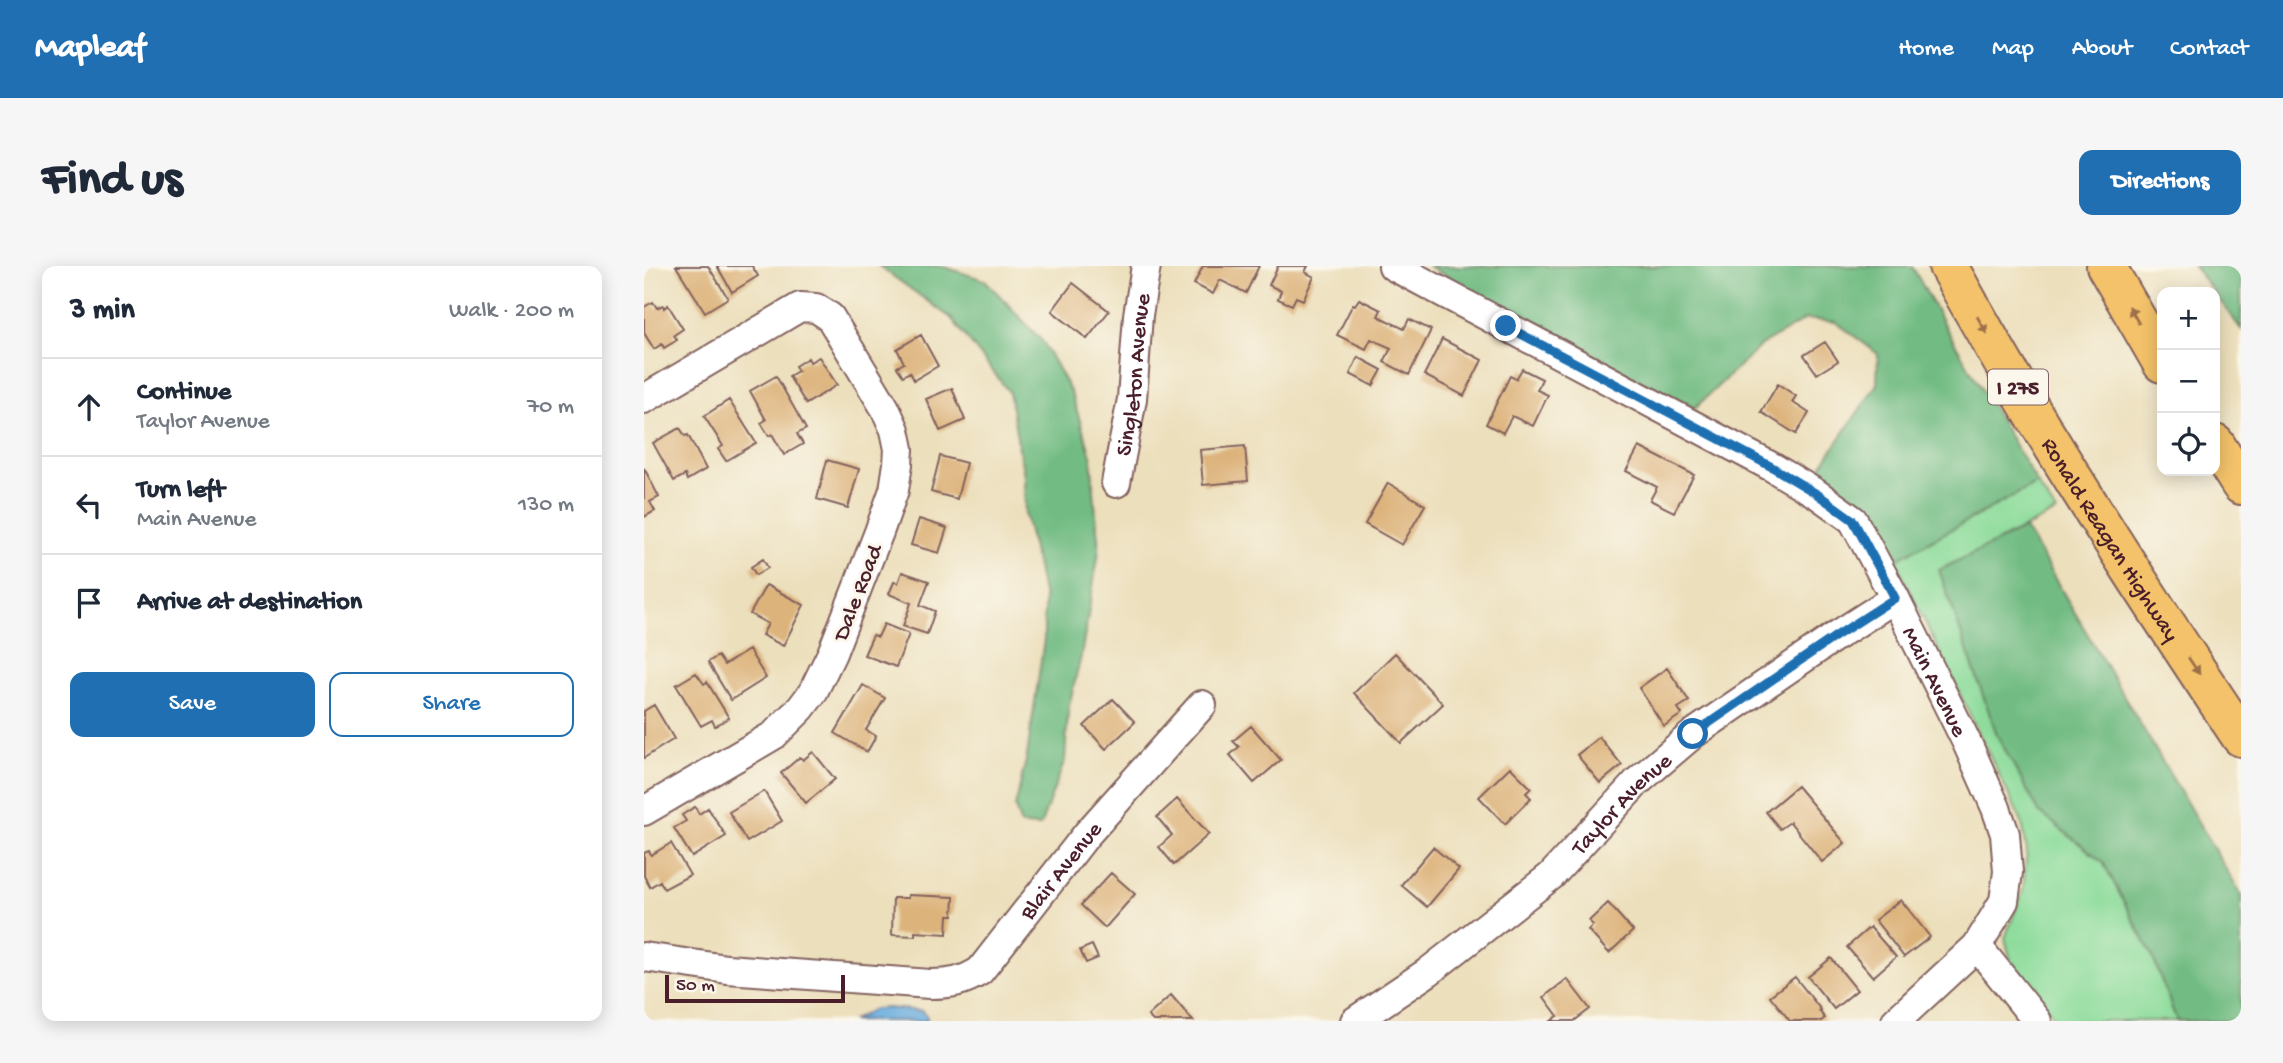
<!DOCTYPE html>
<meta charset="utf-8">
<style>
body{margin:0;font-family:"Gochi Hand",sans-serif;background:#f6f6f7;color:#1f2937}
.controls{position:absolute;right:21px;top:21px;display:grid;overflow:hidden;border-radius:14px;box-shadow:0 4px 18px #0003}
.controls button{width:63px;height:63px;display:grid;place-items:center;padding:0;border:0;border-bottom:2px solid #e0e1e3;background:#fff;color:#1f2937;font:35px sans-serif}
.scale{position:absolute;left:21px;bottom:18px;width:180px;box-sizing:border-box;padding-left:7px;border:4px solid #4a1f2b;border-top:0;font-size:19px;line-height:24px;white-space:nowrap;color:#4a1f2b;-webkit-text-stroke:5px #fbf7ec;paint-order:stroke}
.stop{position:absolute;width:21px;height:21px;margin:-16px;border:5px solid #1f6fb2;border-radius:50%;background:#fff}
.stop.end{background:#1f6fb2;border-color:#fff;box-shadow:0 2px 7px #0008}
.list{margin:0;padding:0;list-style:none}
h2{display:flex;justify-content:space-between;align-items:center;height:91px;margin:0;padding:0 28px;font-size:30px}
h2 small{font-size:23px;font-weight:400;color:#747a83}
.list li{display:grid;grid-template-columns:46px 1fr auto;gap:21px;align-items:center;box-sizing:border-box;height:98px;padding:0 28px;border-top:2px solid #e0e1e3}
.list b{display:block;font-size:26px;white-space:nowrap}
.list p{margin:0;font-size:23px;white-space:nowrap;color:#747a83}
.list em{font-size:23px;font-style:normal;color:#747a83}
.actions{display:flex;gap:14px;padding:21px 28px}
.actions a{flex:1;padding:16px 0;border:2px solid #1f6fb2;border-radius:14px;text-align:center;font-size:24px;color:#1f6fb2}
.actions .main{background:#1f6fb2;color:#fff}
.icon{flex:none;width:38px;height:38px;fill:none;stroke:currentColor;stroke-width:2;stroke-linecap:round;stroke-linejoin:round}
.map{position:relative;flex:none;width:1597px;height:755px;overflow:hidden;border-radius:14px}
header{display:flex;align-items:center;gap:42px;box-sizing:border-box;height:98px;padding:0 35px;background:#1f6fb2;color:#fff}
header strong{font-size:33px}
nav{display:flex;gap:38px;margin-inline-start:auto;font-size:24px}
.intro{display:flex;align-items:center;justify-content:space-between;box-sizing:border-box;height:168px;padding:0 42px}
h1{margin:0;font-size:49px}
.button{padding:18px 32px;border-radius:14px;background:#1f6fb2;color:#fff;font-size:24px;font-weight:700}
main{display:flex;gap:42px;padding:0 42px}
aside{flex:1;background:#fff;border-radius:14px;box-shadow:0 4px 18px #0003}
.map>svg:first-child{display:block}
</style>
<header>
<strong>Mapleaf</strong>
<nav><a>Home</a><a>Map</a><a>About</a><a>Contact</a></nav>
</header>
<div class="intro"><h1>Find us</h1><a class="button">Directions</a></div>
<main>
<aside>
<h2>3 min<small>Walk · 200 m</small></h2>
<ul class="list">
<li><svg class="icon" aria-label="ahead" viewBox="0 0 24 24"><path d="M12 20V5M6 11l6-6 6 6"/></svg><div><b>Continue</b><p>Taylor Avenue</p></div><em>70 m</em></li>
<li><svg class="icon" aria-label="left" viewBox="0 0 24 24"><path d="M17 20v-9H6M10 6l-5 5 5 5"/></svg><div><b>Turn left</b><p>Main Avenue</p></div><em>130 m</em></li>
<li><svg class="icon" aria-label="arrive" viewBox="0 0 24 24"><path d="M6 21V4h12l-3 4 3 4H6"/></svg><div><b>Arrive at destination</b></div></li>
</ul>
<div class="actions"><a class="main">Save</a><a>Share</a></div>
</aside>
<div class="map">
<svg width="1597" height="755" viewBox="0 0 1597 755">
<rect width="100%" height="100%" fill="#fbf7ec"/>
<filter id="ink" filterUnits="userSpaceOnUse"><feTurbulence type="fractalNoise" baseFrequency=".0143" numOctaves="2"/><feDisplacementMap in="SourceGraphic" scale="14" xChannelSelector="R" yChannelSelector="G"/><feConvolveMatrix kernelMatrix="1 2 1 2 8 2 1 2 1" color-interpolation-filters="sRGB"/></filter>
<filter id="wash" filterUnits="userSpaceOnUse"><feTurbulence type="fractalNoise" baseFrequency=".00686" numOctaves="4" result="noise"/><feDisplacementMap in="SourceGraphic" scale="28" xChannelSelector="R" yChannelSelector="G"/><feGaussianBlur stdDeviation="1.57" result="paint"/><feColorMatrix in="noise" values="0 0 0 0 0 0 0 0 0 0 0 0 0 0 0 0 0 1.4 0 .05"/><feComposite in="paint" operator="in"/></filter>
<g filter="url(#wash)">
<rect width="100%" height="100%" fill="#ecdfbc"/>
<path fill="#8ddc9b" stroke="#6c7e63" stroke-width="2" d="M1393,217l19,29 -116,58 99,242 64,50 49,93 25,66h-120l-46,-60 -6,-23 18,-47 4,-40 -5,-29 -127,-262z"/>
<path fill="#72bc83" stroke="#5e6e57" stroke-width="2" d="M235,0h62l44,14 58,62 28,51 20,62 8,96 -18,105 -13,54 -3,50 -25,66 -19,-1 -6,-18 12,-51 17,-116v-43l-19,-82 -1,-39 -15,-84 -58,-74z
M784,0h484l31,57 94,160 -142,77 -16,-30 -19,-22 -44,-34 61,-90 1,-30 -42,-32 -30,-3 -46,27 -65,62 -71,-35z
M1550,0h47v63z
M1381,262l216,367v126h-64l-25,-66 -49,-93 -64,-50 -42,-77 -58,-165z"/>
<path fill="#68acdd" stroke="#596684" stroke-width="2" d="M243,742l35,3 5,6v4h-75l22,-12z"/>
<g id="blocks">
<path fill="#ddb37b" d="M32,0h32l20,32 -23,14z
M73,0h35l6,10 -26,16z
M559,0h56l-13,27 -26,-13 -7,14 -19,-10z
M634,0h30l-3,6 9,5 -11,23 -7,-3 -4,8 -14,-6 3,-8 -12,-6z
M429,17l36,28 -22,28 -35,-28z
M715,33l22,11 -3,6 26,13 5,-10 22,11 -22,45 -25,-13 7,-14 -20,-9 -5,10 -29,-14 16,-31 2,1z
M9,36l4,6 6,-3 1,3 4,-3 15,24 -9,6 3,5 -13,8 -2,-4 -8,5 -10,-16v-26z
M277,69l17,31 -24,14 -4,-8 -7,4 -6,-9 7,-4 -7,-14z
M798,73l40,21 -18,36 -40,-21z
M1181,76l13,19 -21,13 -13,-19z
M175,91l18,28 -31,19 -17,-28 9,-5 -3,-5 13,-8 2,4z
M714,91l24,13 -9,16 -23,-12z
M878,103l20,10 -5,11 11,5 -15,31 -21,-10 -9,17 -17,-9 24,-48 6,3z
M132,110l30,53 -9,5 6,10 -19,11 -12,-21 -3,2 -8,-13 5,-3 -16,-29z
M1134,118l18,12 -4,6 17,11 -13,21 -35,-22z
M308,122l13,32 -25,11 -14,-32z
M85,134l27,43 -30,18 -8,-12 5,-3 -19,-30z
M36,162l5,8 3,-1 18,34 -19,11 -2,-5 -11,6 -21,-38z
M601,180l3,35 -45,4 -3,-35z
M995,181l55,28 -20,37 -24,-12 7,-13 -31,-16z
M296,190l26,7 -9,36 -26,-7z
M183,194l32,9 -11,39 -31,-9z
M0,202l15,29 -9,5 5,9 -11,6z
M744,217l37,22 -23,40 -37,-21z
M275,253l28,9 -8,25 -28,-8z
M119,293l5,9 -12,7 -5,-8z
M258,306l27,9 -9,24 15,6 -8,23 -24,-8 8,-23 -22,-9 5,-12 4,1z
M122,319l38,20 -21,41 -21,-11 6,-11 -18,-10z
M240,358l25,10 -13,33 -32,-12 9,-20 5,2z
M105,384l17,28 -35,22 -23,-38 10,-6 6,9z
M751,387l48,51 -42,39 -47,-50z
M1023,402l22,33 -11,7 4,6 -18,12 -25,-38z
M52,407l8,11 3,-2 22,36 -14,8 -3,-6 -11,6 -25,-41z
M219,419l22,13 -19,32 10,6 -9,16 -32,-19z
M469,433l22,23 -29,27 -22,-23z
M10,439l20,34 -30,19v-47z
M607,460l30,34 -27,23 -24,-28 9,-8 -6,-6z
M955,471l23,28 -22,18 -23,-28z
M169,486l22,27 -29,24 -25,-30 19,-16 3,3z
M866,501l21,21 -5,5 5,5 -26,26 -26,-27z
M1153,520l48,57 -23,19 -32,-40 -10,7 -14,-17z
M120,525l18,30 -35,21 -18,-30z
M533,533l32,35 -35,31 -15,-18 13,-12 -15,-18z
M51,541l4,7 9,-6 18,28 -34,21 -18,-29 12,-7 -4,-6z
M27,577l19,32 -26,14 -4,-8 -10,6 -6,-11v-23l5,-2 2,4z
M789,581l26,22 -32,38 -26,-22z
M467,607l24,21 -30,34 -24,-23z
M264,629l46,2 -1,18h-5l-1,19 -32,-2v4l-23,-1 1,-37h15z
M1257,634l29,37 -26,20 -29,-37z
M964,637l25,28 -24,22 -21,-23 5,-5 -4,-4z
M1226,661l26,30 -23,20 -26,-30z
M448,679l6,13 -12,5 -6,-13z
M1187,692l26,32 -23,19 -26,-32z
M1151,711l26,33 -2,1 6,7 -4,3h-31l-20,-25z
M923,713l23,30 -16,12h-23l7,-5 -14,-19z
M527,729l22,26h-40l-5,-5z"/>
</g>
</g>
<g filter="url(#ink)">
<use href="#blocks" fill-opacity="0" stroke="#83625e" stroke-width="2"/>
<g fill="none" stroke-linecap="round" stroke-linejoin="round">
<g stroke="#83625e" stroke-width="32">
<g id="minor">
<path id="s1" d="M749,0l379,201 45,27 36,26 42,78 72,145 29,65 9,26 3,38 -4,29 -27,45 -81,75"/>
<path d="M0,133l156,-92 16,1 14,9 55,91 10,22 4,19 -1,15 -4,26 -15,42 -47,121 -19,39 -12,16 -27,27 -130,76"/>
<path id="s2" d="M472,217l16,-84 6,-84 8,-49"/>
<path d="M1333,680l60,75"/>
<path id="s3" d="M0,691l83,12 203,15c20,0 33,-2 50,-13l107,-137 115,-129"/>
<path id="s4" d="M711,755l73,-49 123,-96 86,-94 56,-48 143,-98 59,-38"/>
</g>
</g>
<g stroke="#83625e" stroke-width="42">
<g id="motorway">
<path id="s5" d="M1304,0c89,162 190,317 293,471"/>
<path d="M1462,0l56,97"/>
<path d="M1571,178l26,41"/>
</g>
</g>
<use href="#minor" stroke="#fff" stroke-width="28"/>
<use href="#motorway" stroke="#f3c26a" stroke-width="38"/>
</g>
<defs><path id="oneway-solid" d="M-6-.8H1V-3.2L6.5 0L1 3.2V.8H-6Z" transform="scale(1.75)"/></defs>
<g fill="#9e704a">
<use href="#oneway-solid" transform="translate(1490 49) rotate(-119)"/>
<use href="#oneway-solid" transform="translate(1338 59) rotate(60)"/>
<use href="#oneway-solid" transform="translate(1550 400) rotate(56)"/>
</g>
</g>
<g fill="none" stroke-linecap="round" stroke-linejoin="round" filter="url(#ink)">
<path stroke="#1f6fb2" stroke-width="9" d="M862,60l266,141 45,27 36,26 42,78 -59,38 -143,98"/>
</g>
<g text-anchor="middle" stroke-width="6" stroke-linejoin="round" paint-order="stroke">
<rect fill="#fbf7ec" stroke="#7f6065" stroke-width="2" x="1344" y="103.5" width="60" height="35" rx="5"/>
<g font-size="21" font-weight="bold" fill="#4a1f2b">
<text x="1374" y="128">I 275</text>
</g>
<g font-size="23" fill="#4a1f2b" stroke="#fbf7ec">
<text dy="8" stroke="none"><textPath href="#s2" startOffset="110">Singleton Avenue</textPath></text>
<text dy="8" stroke="none"><textPath href="#s5" startOffset="318">Ronald Reagan Highway</textPath></text>
<text transform="translate(212 326) rotate(-69)" y="8">Dale Road</text>
<text dy="8" stroke="none"><textPath href="#s1" startOffset="707">Main Avenue</textPath></text>
<text dy="8" stroke="none"><textPath href="#s4" startOffset="345">Taylor Avenue</textPath></text>
<text dy="8" stroke="none"><textPath href="#s3" startOffset="469">Blair Avenue</textPath></text>
</g>
</g>
</svg>
<div class="controls">
<button>+</button>
<button>−</button>
<button><svg class="icon" aria-label="locate" viewBox="0 0 24 24"><circle cx="12" cy="12" r="6"/><path d="M12 2v4M12 18v4M2 12h4M18 12h4"/></svg></button>
</div>
<div class="scale">50 m</div>
<div class="stop" style="left:1049px;top:468px"></div>
<div class="stop end" style="left:862px;top:60px"></div>
</div>
</main>
